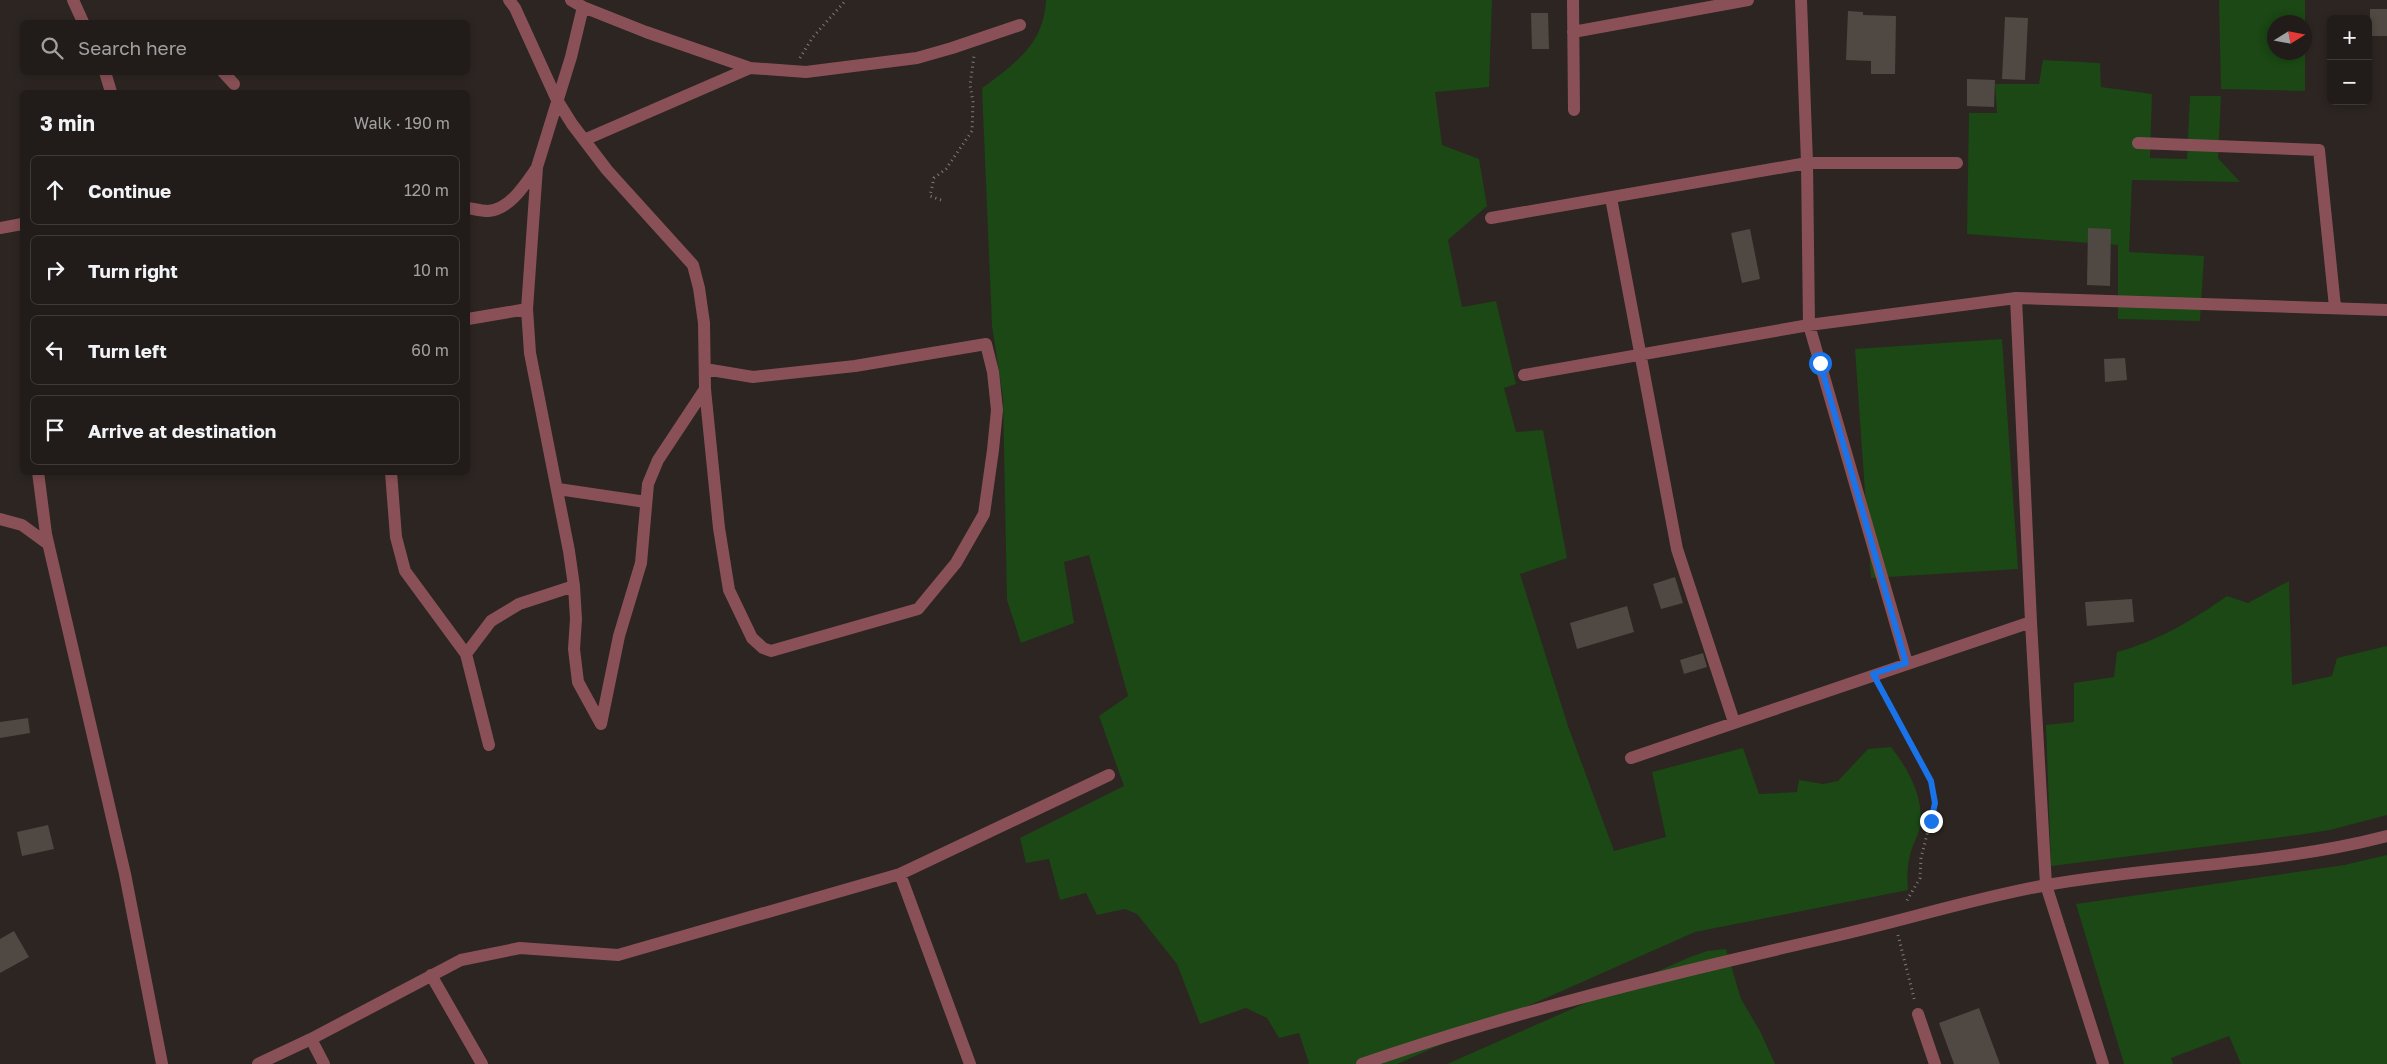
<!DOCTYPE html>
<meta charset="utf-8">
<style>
body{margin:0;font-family:"Golos Text",sans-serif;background:#2d2926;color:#f1f3f6}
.controls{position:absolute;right:15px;top:15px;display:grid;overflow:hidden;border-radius:8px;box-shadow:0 2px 8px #0003}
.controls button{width:45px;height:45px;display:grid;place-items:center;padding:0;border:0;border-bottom:1px solid #3e3a38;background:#211c19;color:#f1f3f6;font:25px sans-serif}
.compass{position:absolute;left:2267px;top:15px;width:45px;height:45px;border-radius:50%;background:#211c19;box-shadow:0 2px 8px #0003;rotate:79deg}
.stop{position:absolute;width:15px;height:15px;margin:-11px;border:4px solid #1a73e8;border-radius:50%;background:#fff}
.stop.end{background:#1a73e8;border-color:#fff;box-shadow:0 1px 5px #0008}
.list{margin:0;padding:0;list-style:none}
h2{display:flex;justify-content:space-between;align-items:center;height:65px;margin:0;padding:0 20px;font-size:21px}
h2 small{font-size:16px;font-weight:400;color:#a2a1a2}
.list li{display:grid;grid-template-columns:32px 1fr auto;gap:15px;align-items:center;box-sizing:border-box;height:70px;margin:0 10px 10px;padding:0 10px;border:1px solid #3e3a38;border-radius:8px}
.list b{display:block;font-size:19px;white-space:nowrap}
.list em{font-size:16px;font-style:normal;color:#a2a1a2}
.icon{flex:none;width:28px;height:28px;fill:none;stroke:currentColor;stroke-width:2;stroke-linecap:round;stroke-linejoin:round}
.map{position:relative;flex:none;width:2387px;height:1064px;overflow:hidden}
.search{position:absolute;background:#211c19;box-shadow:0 2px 8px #0003;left:20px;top:20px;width:450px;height:55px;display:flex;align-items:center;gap:12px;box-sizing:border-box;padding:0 18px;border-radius:8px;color:#a2a1a2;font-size:19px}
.panel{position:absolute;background:#211c19;box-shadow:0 2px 8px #0003;left:20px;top:90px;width:450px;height:385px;border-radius:8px}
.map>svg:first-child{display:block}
</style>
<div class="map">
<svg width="2387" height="1064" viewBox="0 0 2387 1064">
<rect width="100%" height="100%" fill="#2c2521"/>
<path fill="#1b4814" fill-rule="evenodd" d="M1046,0h446l-3,87 -54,5 7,53 37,14 8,47 -39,34 14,67 34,-6 20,83 -12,4 12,44 27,-2 24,128 -47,16 48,152 46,125 52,-14 -14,-65 91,-24 16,46 38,-2 2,-12 24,4 15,-3 30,-32 23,-2c17,22 31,47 30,75 -1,11 -9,23 -11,33 -3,12 -3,24 -2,35l-213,42 -298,132h-90l2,-1 -10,-30 -20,5 -12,-20 -21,-10 -46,16 -23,-60 -40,-50 -12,-5 -28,6 -11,-22 -26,7 -11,-41 -23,4 -6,-25 104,-52 -25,-70 29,-20 -39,-141 -25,7 10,61 -53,20 -14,-43 -4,-202 -11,-72 -10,-238c33,-24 62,-44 64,-88z
M2219,0h86v91l-84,-2zM2304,22v30h-30v-30z
M2043,60l57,3 1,24 51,7 -2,64 37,1 3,-63h31l-3,62 22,24 -108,-2 -3,72 75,4 -4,65 -82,-2v-74l-151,-11 2,-121h28l-2,-29h44z
M2002,339l16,230 -147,9 -16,-229z
M2289,581l3,104 40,-9 5,-18 50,-12v169l-57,15 -32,5 -247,31 -5,-141 28,-3v-39l40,-6 3,-25c41,-11 76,-32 110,-56l21,7z
M2387,855v209h-146l-12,-28 -58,22 2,6h-49l-48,-160 268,-39z
M1726,949l15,50 19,32 15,33h-328l243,-107 17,-6z"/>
<path fill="#4f4843" d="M2370,9h17v27h-17z
M1848,11l15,1v3l33,1 -1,58h-24v-13l-25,-1z
M1531,13h17l1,36h-17z
M2005,17l23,1 -3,62 -23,-1z
M1967,79l28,1 -1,27 -27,-1z
M2088,228l23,1 -1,57 -23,-1z
M1750,229l10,50 -18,4 -11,-50z
M2125,358l2,22 -22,2 -1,-23z
M1675,577l8,26 -22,6 -8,-25z
M2132,599l2,23 -47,4 -2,-24z
M1627,606l7,26 -57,17 -7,-26z
M1703,653l4,14 -23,7 -4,-14z
M28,718l2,15 -30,5v-16z
M48,825l6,24 -32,7 -5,-24z
M14,931l15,26 -29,16v-34z
M1979,1008l21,56h-46l-15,-41z"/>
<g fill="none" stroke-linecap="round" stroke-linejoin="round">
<path stroke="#827c79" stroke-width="3" stroke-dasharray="1 4" stroke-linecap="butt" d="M800,58l13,-21 33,-37
M941,200l-11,-4 4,-18 12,-9 26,-38 1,-29 -3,-17 4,-29
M1880,688l51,93 4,22 -14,55 -1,20 -14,24
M1898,935l17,67"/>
<path stroke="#895157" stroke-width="12" d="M73,0l10,22
M509,0l6,8 42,92 15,24 35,46 86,95 6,23 5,35 1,66 14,139 10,62 23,48 11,10 8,3 147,-42 38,-46 28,-49 9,-64 4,-40 -4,-38 -7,-28 -131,22 -102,11 -48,-8
M571,0l12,7 63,25 104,36 56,4 111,-14 35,-10 68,-23
M1573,0l1,110
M1801,0l6,163 2,162 98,338
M1573,32l175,-32
M105,72l6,20
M223,72l11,12
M584,140l166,-72
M2138,143l181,7 16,157
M1611,198l66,351 57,173
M468,208c6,1 14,3 20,3 22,-2 36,-25 48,-42
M1491,218l316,-55h150
M0,228l22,-4
M2016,298l15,324 15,263 57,179
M468,319l59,-10
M1524,375l285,-50 207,-27 371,12
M38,472l8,62 79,340 37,190
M391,472l5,65 9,34 61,83 23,91
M558,489l88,13
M0,519l22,6 26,19
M574,586l-5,-35 -39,-198 -3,-44 10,-142 34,-110 12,-50
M466,654l25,-33 28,-17 55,-18 2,33 -2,30 4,33 23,42
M601,724l18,-88 22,-73 7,-79 10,-24 47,-71
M1631,758l400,-136
M900,874l70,190
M431,975l51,89
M1918,1014l17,50
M311,1039l13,25
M258,1064l53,-25 150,-79 59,-12 98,7 282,-81 209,-99"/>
<path stroke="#895157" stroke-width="12" d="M1362,1064c153,-53 311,-91 469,-127 72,-16 143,-39 216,-52 112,-20 229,-20 340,-49"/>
</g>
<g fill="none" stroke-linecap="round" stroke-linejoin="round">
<path stroke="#1a73e8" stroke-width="6" d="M1820,363l86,300 -33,11 58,107 4,22 -4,18"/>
</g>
</svg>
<div class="controls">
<button>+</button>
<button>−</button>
</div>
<svg class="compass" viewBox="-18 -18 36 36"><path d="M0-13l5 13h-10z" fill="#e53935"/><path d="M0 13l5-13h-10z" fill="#a2a1a2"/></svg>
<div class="stop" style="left:1820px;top:363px"></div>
<div class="stop end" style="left:1931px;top:821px"></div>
<div class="search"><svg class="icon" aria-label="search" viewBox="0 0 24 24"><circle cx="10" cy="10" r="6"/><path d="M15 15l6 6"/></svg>Search here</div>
<section class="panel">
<h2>3 min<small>Walk · 190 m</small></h2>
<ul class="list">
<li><svg class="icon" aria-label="ahead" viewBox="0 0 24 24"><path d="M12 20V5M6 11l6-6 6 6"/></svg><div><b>Continue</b></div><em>120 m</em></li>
<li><svg class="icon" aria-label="right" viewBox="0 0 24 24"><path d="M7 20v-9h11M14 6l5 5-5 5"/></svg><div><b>Turn right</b></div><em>10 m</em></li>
<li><svg class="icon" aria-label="left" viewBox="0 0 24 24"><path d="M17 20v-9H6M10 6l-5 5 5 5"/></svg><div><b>Turn left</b></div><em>60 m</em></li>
<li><svg class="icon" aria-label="arrive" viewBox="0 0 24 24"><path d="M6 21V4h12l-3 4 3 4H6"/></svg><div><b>Arrive at destination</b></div></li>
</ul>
</section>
</div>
